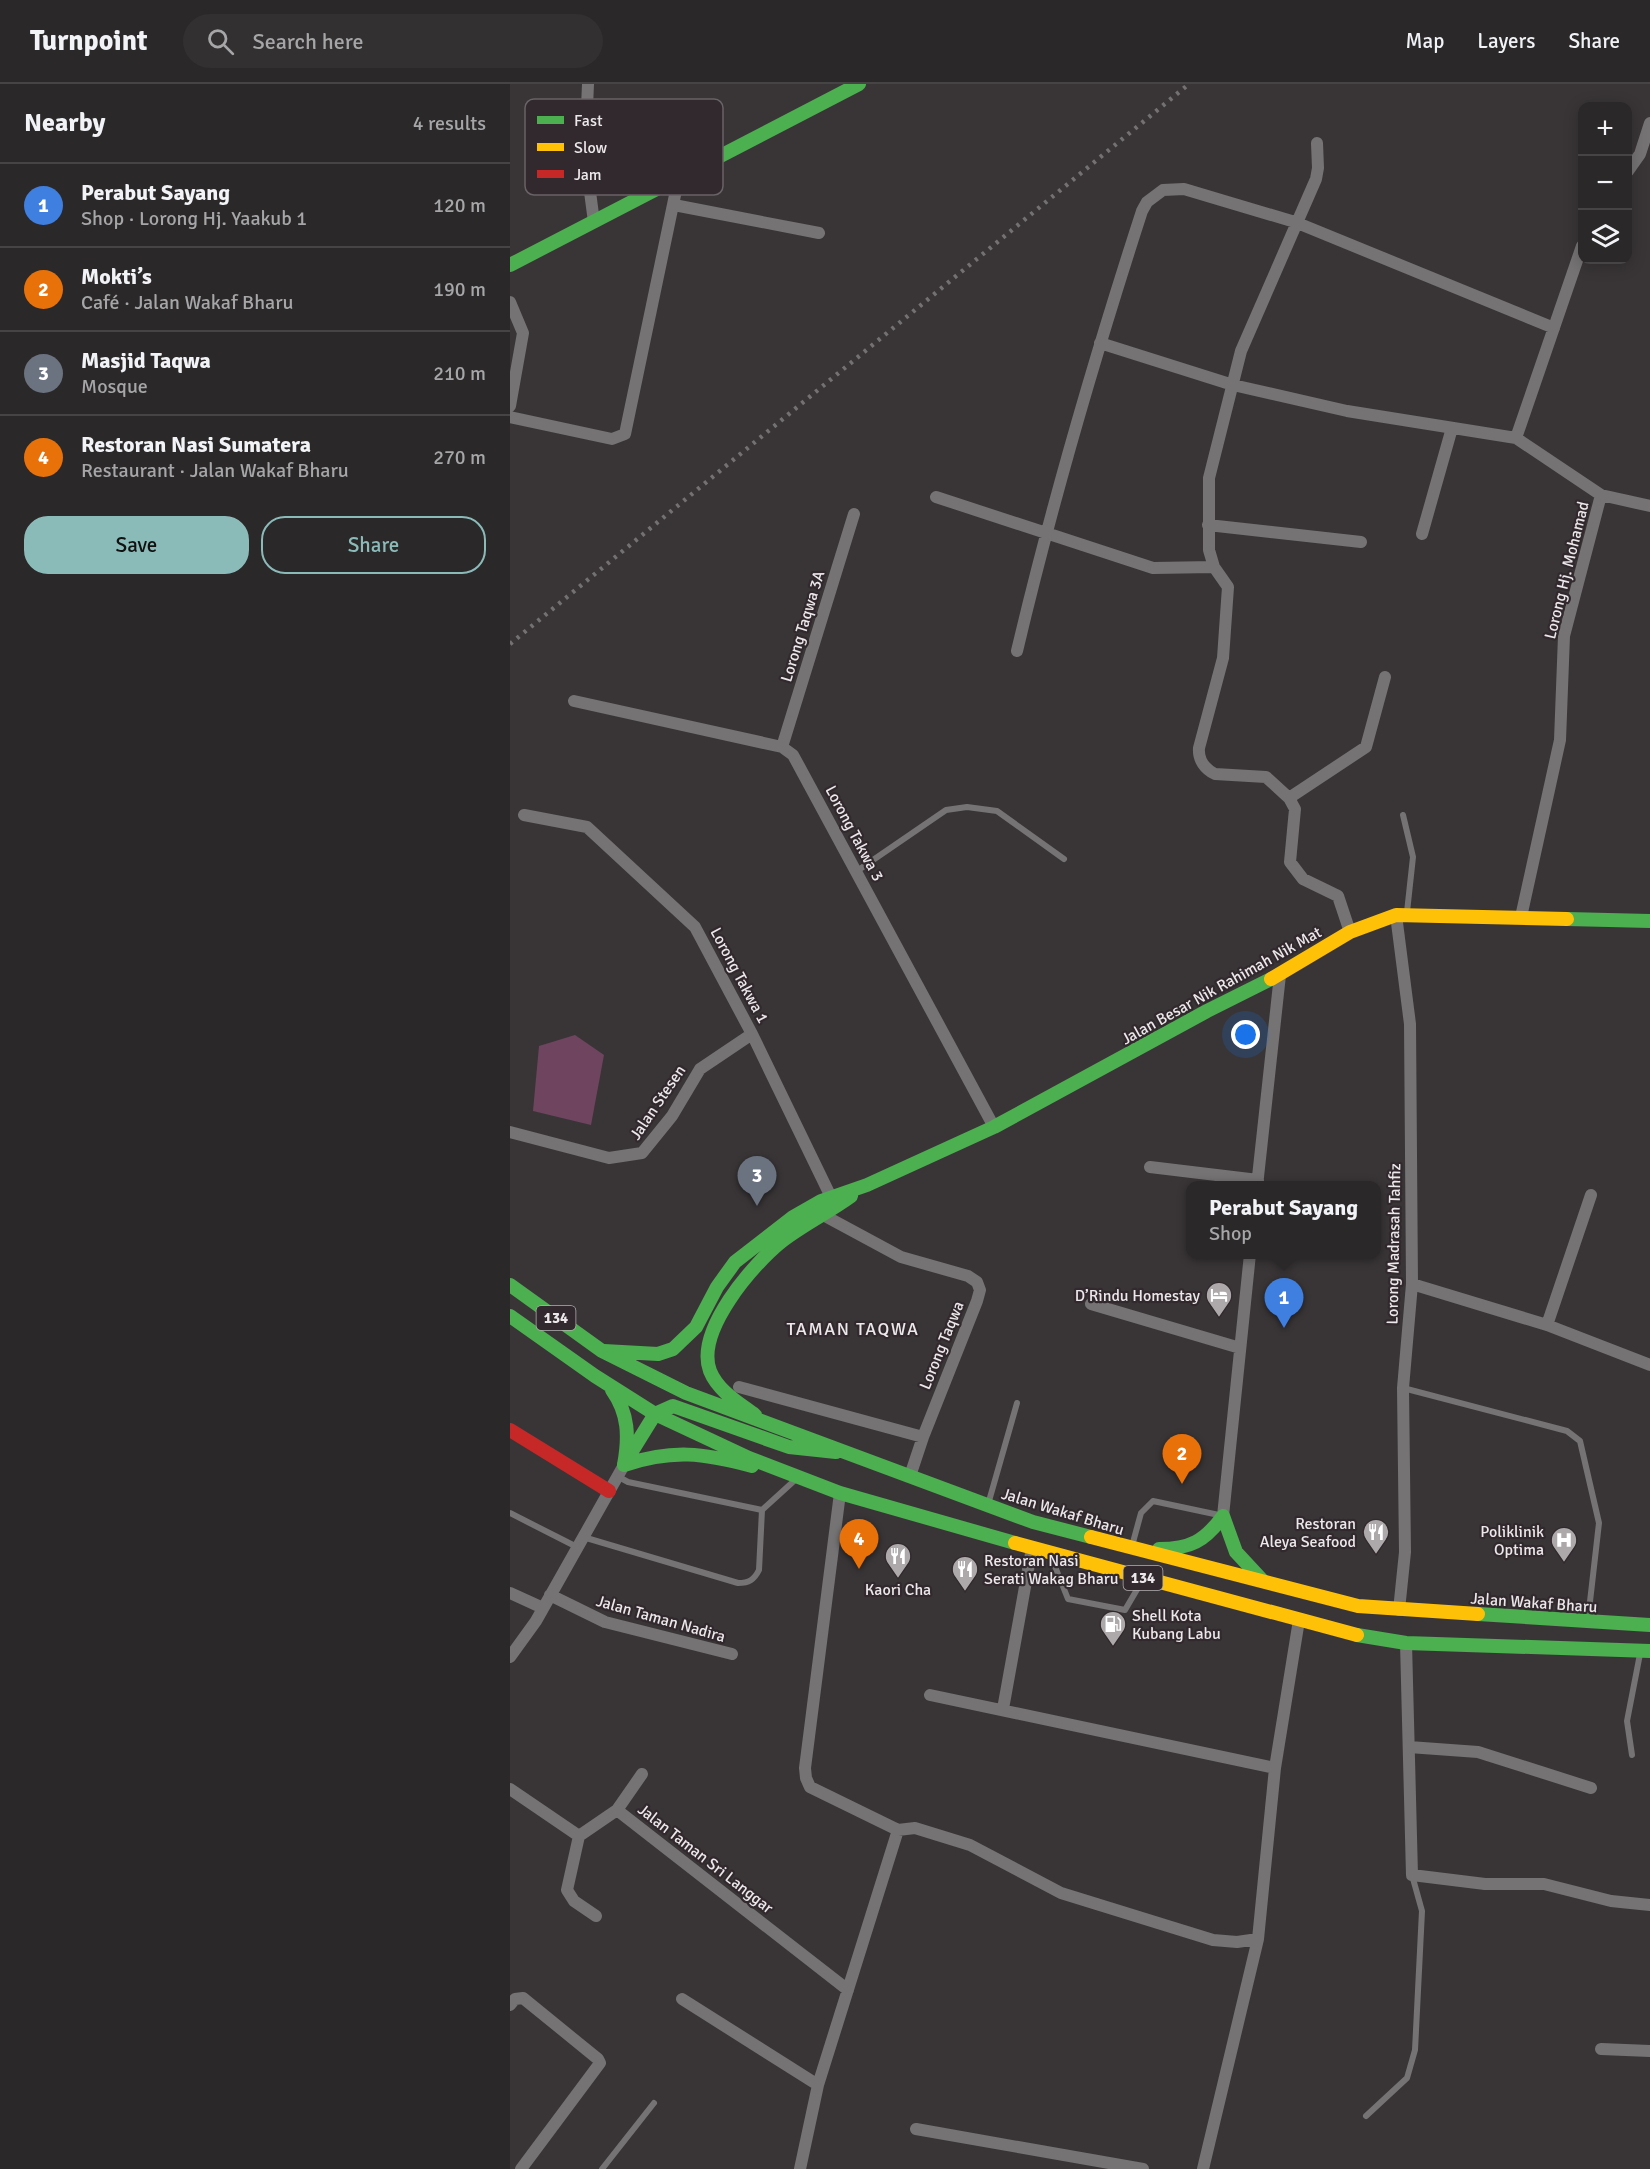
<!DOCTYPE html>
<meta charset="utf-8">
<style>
body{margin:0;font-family:Signika,sans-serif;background:#333031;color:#f1f3f6}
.controls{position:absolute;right:18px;top:18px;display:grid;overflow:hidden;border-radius:12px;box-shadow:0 3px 15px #0003}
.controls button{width:54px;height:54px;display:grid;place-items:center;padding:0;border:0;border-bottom:2px solid #474446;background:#2b2829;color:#f1f3f6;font:30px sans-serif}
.you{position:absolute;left:736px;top:951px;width:21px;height:21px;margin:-15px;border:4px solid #fff;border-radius:50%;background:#1a73e8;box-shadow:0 0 0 9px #1a73e833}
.badge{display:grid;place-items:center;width:39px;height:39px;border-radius:50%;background:#8bbbb9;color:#fff;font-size:20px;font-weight:700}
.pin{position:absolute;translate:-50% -50px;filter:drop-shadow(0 2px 3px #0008)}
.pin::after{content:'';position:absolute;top:32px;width:21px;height:18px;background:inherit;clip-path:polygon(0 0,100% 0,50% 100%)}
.popup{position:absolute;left:676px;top:1097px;width:195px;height:78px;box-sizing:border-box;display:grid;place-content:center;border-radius:12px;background:#2b2829;filter:drop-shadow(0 2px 4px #0005);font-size:20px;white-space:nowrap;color:#a6a6a8}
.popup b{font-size:22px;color:#f1f3f6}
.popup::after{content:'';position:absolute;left:50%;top:100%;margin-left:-12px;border:12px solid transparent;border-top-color:#2b2829}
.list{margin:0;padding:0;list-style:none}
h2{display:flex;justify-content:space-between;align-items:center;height:78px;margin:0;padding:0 24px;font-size:26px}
h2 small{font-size:20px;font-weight:400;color:#a6a6a8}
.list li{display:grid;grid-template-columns:39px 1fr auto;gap:18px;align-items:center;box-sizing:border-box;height:84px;padding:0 24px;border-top:2px solid #474446}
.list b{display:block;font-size:22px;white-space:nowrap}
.list p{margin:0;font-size:20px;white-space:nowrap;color:#a6a6a8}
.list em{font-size:20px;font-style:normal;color:#a6a6a8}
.actions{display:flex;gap:12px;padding:18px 24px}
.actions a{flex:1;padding:14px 0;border:2px solid #8bbbb9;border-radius:24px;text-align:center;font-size:21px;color:#8bbbb9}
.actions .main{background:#8bbbb9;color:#111}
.icon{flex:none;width:33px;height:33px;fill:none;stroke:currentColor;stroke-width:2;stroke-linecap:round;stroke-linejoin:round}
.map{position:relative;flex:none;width:1140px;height:2085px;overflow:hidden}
header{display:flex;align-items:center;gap:36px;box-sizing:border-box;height:84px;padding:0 30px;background:#2b2829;border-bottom:2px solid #474446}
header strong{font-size:28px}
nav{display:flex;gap:33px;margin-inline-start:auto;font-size:21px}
.search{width:420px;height:54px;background:#333031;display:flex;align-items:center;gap:15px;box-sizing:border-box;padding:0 21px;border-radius:33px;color:#a6a6a8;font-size:22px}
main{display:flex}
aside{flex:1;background:#2b2829}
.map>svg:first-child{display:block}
</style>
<header>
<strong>Turnpoint</strong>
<div class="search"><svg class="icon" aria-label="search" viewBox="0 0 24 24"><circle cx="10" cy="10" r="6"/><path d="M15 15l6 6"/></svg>Search here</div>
<nav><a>Map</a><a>Layers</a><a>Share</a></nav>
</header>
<main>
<aside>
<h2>Nearby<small>4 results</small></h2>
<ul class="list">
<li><span class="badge" style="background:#3f7fe0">1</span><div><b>Perabut Sayang</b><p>Shop · Lorong Hj. Yaakub 1</p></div><em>120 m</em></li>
<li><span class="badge" style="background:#e8710a">2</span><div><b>Mokti’s</b><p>Café · Jalan Wakaf Bharu</p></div><em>190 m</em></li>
<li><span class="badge" style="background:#6b7280">3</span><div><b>Masjid Taqwa</b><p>Mosque</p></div><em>210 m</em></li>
<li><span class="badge" style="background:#e8710a">4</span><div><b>Restoran Nasi Sumatera</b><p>Restaurant · Jalan Wakaf Bharu</p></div><em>270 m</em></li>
</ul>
<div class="actions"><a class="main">Save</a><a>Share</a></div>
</aside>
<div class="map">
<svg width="1140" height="2085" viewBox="0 0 1140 2085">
<rect width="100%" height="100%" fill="#393537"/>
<path fill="#6f445f" d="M65,951l29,20 -13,70 -58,-14 6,-65z"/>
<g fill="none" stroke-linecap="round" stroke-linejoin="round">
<path stroke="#757374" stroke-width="6" d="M893,731l10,42 -6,55
M347,787l89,-61 21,-3 30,4 67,48
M893,1304l164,43 13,10 19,82 -11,96
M107,1392l11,6 134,28 33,-30
M479,1417l28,-98
M0,1429l67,34
M73,1453l155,46c11,0 16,-3 21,-13l3,-60
M622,1462l9,-33 12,-12 66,14
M542,1475l16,40 57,11 17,-29
M1122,1671l-5,-34 13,-67
M856,2032l41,-38 8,-28 7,-139 -10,-36
M92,2085l52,-66"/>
<path stroke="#757374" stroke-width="12" d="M78,0l-3,70 9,68
M1118,87l12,-17 10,-31
M164,121l145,28
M0,218l13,31 -13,73
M590,259l133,42 114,26 169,27
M0,333l102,22 13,-5 54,-258
M1091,411l49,11
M426,413l217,71 61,-1 14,20 -5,71 -24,90c-1,12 6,21 16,26l51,3 23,21 6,11 -5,53 13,17 35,17 12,36
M698,441l153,17
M912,450l30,-106
M704,483l-5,-17v-72l32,-127 75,-172 2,-11 -1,-25
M507,567c35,-148 78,-295 125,-440l5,-9 16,-12 21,-1 111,33 259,106
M64,617l208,46 11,8 201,372
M272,663l72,-233
M779,714l77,-51 19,-70
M14,731l63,12 108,100 57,107 79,163
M886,831l14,109 2,260 -9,104 2,164 -6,58
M1011,833l39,-177 4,-104 37,-141 -85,-57 66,-192
M0,1048l99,26 33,-5 30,-37 28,-47 52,-35
M640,1083l108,13
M747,1102l23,-211
M315,1132l76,41 67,19 9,6 3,8 -3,11 -54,136 -13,39
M902,1200l135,41 103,40
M581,1220l149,44
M1037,1241l44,-130
M229,1303l184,50
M330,1409l-35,275 1,10 4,9 88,43 17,-2 55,17 91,48 152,47 24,2 21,-3
M713,1432l27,-262
M0,1509l33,15
M40,1511l55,27 127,32
M896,1559l6,232 73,9h59l67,17 39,4
M0,1573l26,-36 88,-156
M420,1611l345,73
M493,1625l29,-161
M899,1663l69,5 113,36
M0,1705l69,47 38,-26 231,180
M107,1726l25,-36
M69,1752l-12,54 7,11 22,15
M172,1915l136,86
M0,1921l5,-6 8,-1 75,61 2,4 -79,106
M1091,1965l49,2
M406,2045l227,40
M290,2085l18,-84 80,-255
M693,2085l55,-230 17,-171 24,-148"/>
<path stroke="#4caf50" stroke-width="14" d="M0,181l349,-181
M1057,835l83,2
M0,1201l92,66 84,42 347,129 58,15
M0,1232l85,60 60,38 94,44 91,35 175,50
M94,1267l54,3 15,-5 23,-22 21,-40 18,-25 58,-45 28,-16 46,-16 127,-58 213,-116 64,-32
M102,1306c17,24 17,47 12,75
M245,1331c-16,-12 -37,-24 -45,-44 -15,-40 43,-107 72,-130 22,-17 47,-29 69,-45
M114,1380l31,-50 18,-8 116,41 47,5
M114,1381c49,-16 79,-12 128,1
M713,1432l13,36 26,28
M649,1465c31,0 46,-8 64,-33
M968,1530l172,11
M847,1551l49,8 244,8"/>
<path stroke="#ffc107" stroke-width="14" d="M761,895l79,-47 46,-17 171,4
M581,1453l267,69 120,8
M505,1459l342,92"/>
<path stroke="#c62828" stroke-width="14" d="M0,1346l99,61"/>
<path stroke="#747173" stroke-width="4.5" stroke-dasharray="3 6" stroke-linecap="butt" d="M0,560l679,-560"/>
</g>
<defs>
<g id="hotel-pin" transform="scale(1.35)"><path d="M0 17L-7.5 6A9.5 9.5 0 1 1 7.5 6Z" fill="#ada9ab" stroke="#31292d"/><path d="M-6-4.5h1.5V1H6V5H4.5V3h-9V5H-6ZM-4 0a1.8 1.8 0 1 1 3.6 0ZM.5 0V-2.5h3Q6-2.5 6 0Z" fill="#fff"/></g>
<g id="restaurant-pin" transform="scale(1.35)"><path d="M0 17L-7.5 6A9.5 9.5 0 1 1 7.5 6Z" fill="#ada9ab" stroke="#31292d"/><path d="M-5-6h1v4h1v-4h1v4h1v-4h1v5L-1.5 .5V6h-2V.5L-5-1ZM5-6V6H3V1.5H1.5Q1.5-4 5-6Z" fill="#fff"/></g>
<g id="hospital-pin" transform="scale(1.35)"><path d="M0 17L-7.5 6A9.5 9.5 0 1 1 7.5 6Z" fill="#ada9ab" stroke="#31292d"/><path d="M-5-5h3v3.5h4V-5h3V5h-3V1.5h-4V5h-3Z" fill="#fff"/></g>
<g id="fuel-pin" transform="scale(1.35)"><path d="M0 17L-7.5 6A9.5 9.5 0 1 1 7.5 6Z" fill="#ada9ab" stroke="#31292d"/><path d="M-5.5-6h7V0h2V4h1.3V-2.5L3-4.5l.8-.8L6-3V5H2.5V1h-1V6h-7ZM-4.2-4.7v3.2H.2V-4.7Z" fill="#fff"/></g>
</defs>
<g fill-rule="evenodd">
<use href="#hotel-pin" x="709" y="1211"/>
<use href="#restaurant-pin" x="866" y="1448"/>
<use href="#hospital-pin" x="1054" y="1456"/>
<use href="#restaurant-pin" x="388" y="1472"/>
<use href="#restaurant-pin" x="455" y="1485"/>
<use href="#fuel-pin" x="603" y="1540"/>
</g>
<g text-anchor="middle" stroke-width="4.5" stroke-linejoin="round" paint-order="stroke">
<g fill="#31292d" stroke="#b4aeb1" stroke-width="1.5">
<rect x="26.5" y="1222" width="39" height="24" rx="4.5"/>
<rect x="613.5" y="1482" width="39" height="24" rx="4.5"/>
</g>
<g font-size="15" font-weight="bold" fill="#ece7ea">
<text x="46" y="1239">134</text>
<text x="633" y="1499">134</text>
</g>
<g font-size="16" fill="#ece7ea" stroke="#31292d">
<text transform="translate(1056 486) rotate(-76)" y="6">Lorong Hj. Mohamad</text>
<text transform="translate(292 542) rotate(-73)" y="6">Lorong Taqwa 3A</text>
<text transform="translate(345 749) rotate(62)" y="6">Lorong Takwa 3</text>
<text transform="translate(230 891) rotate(62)" y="6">Lorong Takwa 1</text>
<text transform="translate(711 901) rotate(-29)" y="6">Jalan Besar Nik Rahimah Nik Mat</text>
<text transform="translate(147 1018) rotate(-56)" y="6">Jalan Stesen</text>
<text transform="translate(883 1160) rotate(-89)" y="6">Lorong Madrasah Tahfiz</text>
<text transform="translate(431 1261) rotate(-68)" y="6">Lorong Taqwa</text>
<text transform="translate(553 1427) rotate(17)" y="6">Jalan Wakaf Bharu</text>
<text transform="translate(1024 1518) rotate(4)" y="6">Jalan Wakaf Bharu</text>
<text transform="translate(151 1534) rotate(16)" y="6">Jalan Taman Nadira</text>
<text transform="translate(196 1774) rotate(38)" y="6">Jalan Taman Sri Langgar</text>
</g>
<g font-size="16" fill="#ece7ea" stroke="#31292d" text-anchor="end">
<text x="690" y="1217">D’Rindu Homestay</text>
<text x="846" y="1445">Restoran<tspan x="846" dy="18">Aleya Seafood</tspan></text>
<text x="1034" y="1453">Poliklinik<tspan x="1034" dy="18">Optima</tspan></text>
<text x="474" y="1482" text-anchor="start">Restoran Nasi<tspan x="474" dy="18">Serati Wakag Bharu</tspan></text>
<text x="388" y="1511" text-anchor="middle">Kaori Cha</text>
<text x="622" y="1537" text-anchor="start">Shell Kota<tspan x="622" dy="18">Kubang Labu</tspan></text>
</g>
<g font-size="18" letter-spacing="1.5" fill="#ece7ea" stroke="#31292d">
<text x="343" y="1251">TAMAN TAQWA</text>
</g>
</g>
<rect x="15" y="15" width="198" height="96" rx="9" fill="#31292d" stroke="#696266" stroke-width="1.5"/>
<rect x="27" y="32" width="27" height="8" fill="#4caf50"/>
<rect x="27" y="59" width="27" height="8" fill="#ffc107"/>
<rect x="27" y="86" width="27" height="8" fill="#c62828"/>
<g font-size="16" fill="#ece7ea">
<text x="64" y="42">Fast</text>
<text x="64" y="69">Slow</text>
<text x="64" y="96">Jam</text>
</g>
</svg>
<div class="controls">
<button>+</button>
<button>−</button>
<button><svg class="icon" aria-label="layers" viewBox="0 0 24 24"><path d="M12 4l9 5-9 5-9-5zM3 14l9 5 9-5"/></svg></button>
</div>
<div class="you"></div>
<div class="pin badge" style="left:774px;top:1244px;background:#3f7fe0">1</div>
<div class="popup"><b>Perabut Sayang</b>Shop</div>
<div class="pin badge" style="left:672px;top:1400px;background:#e8710a">2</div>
<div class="pin badge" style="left:247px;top:1122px;background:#6b7280">3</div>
<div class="pin badge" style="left:349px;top:1485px;background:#e8710a">4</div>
</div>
</main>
